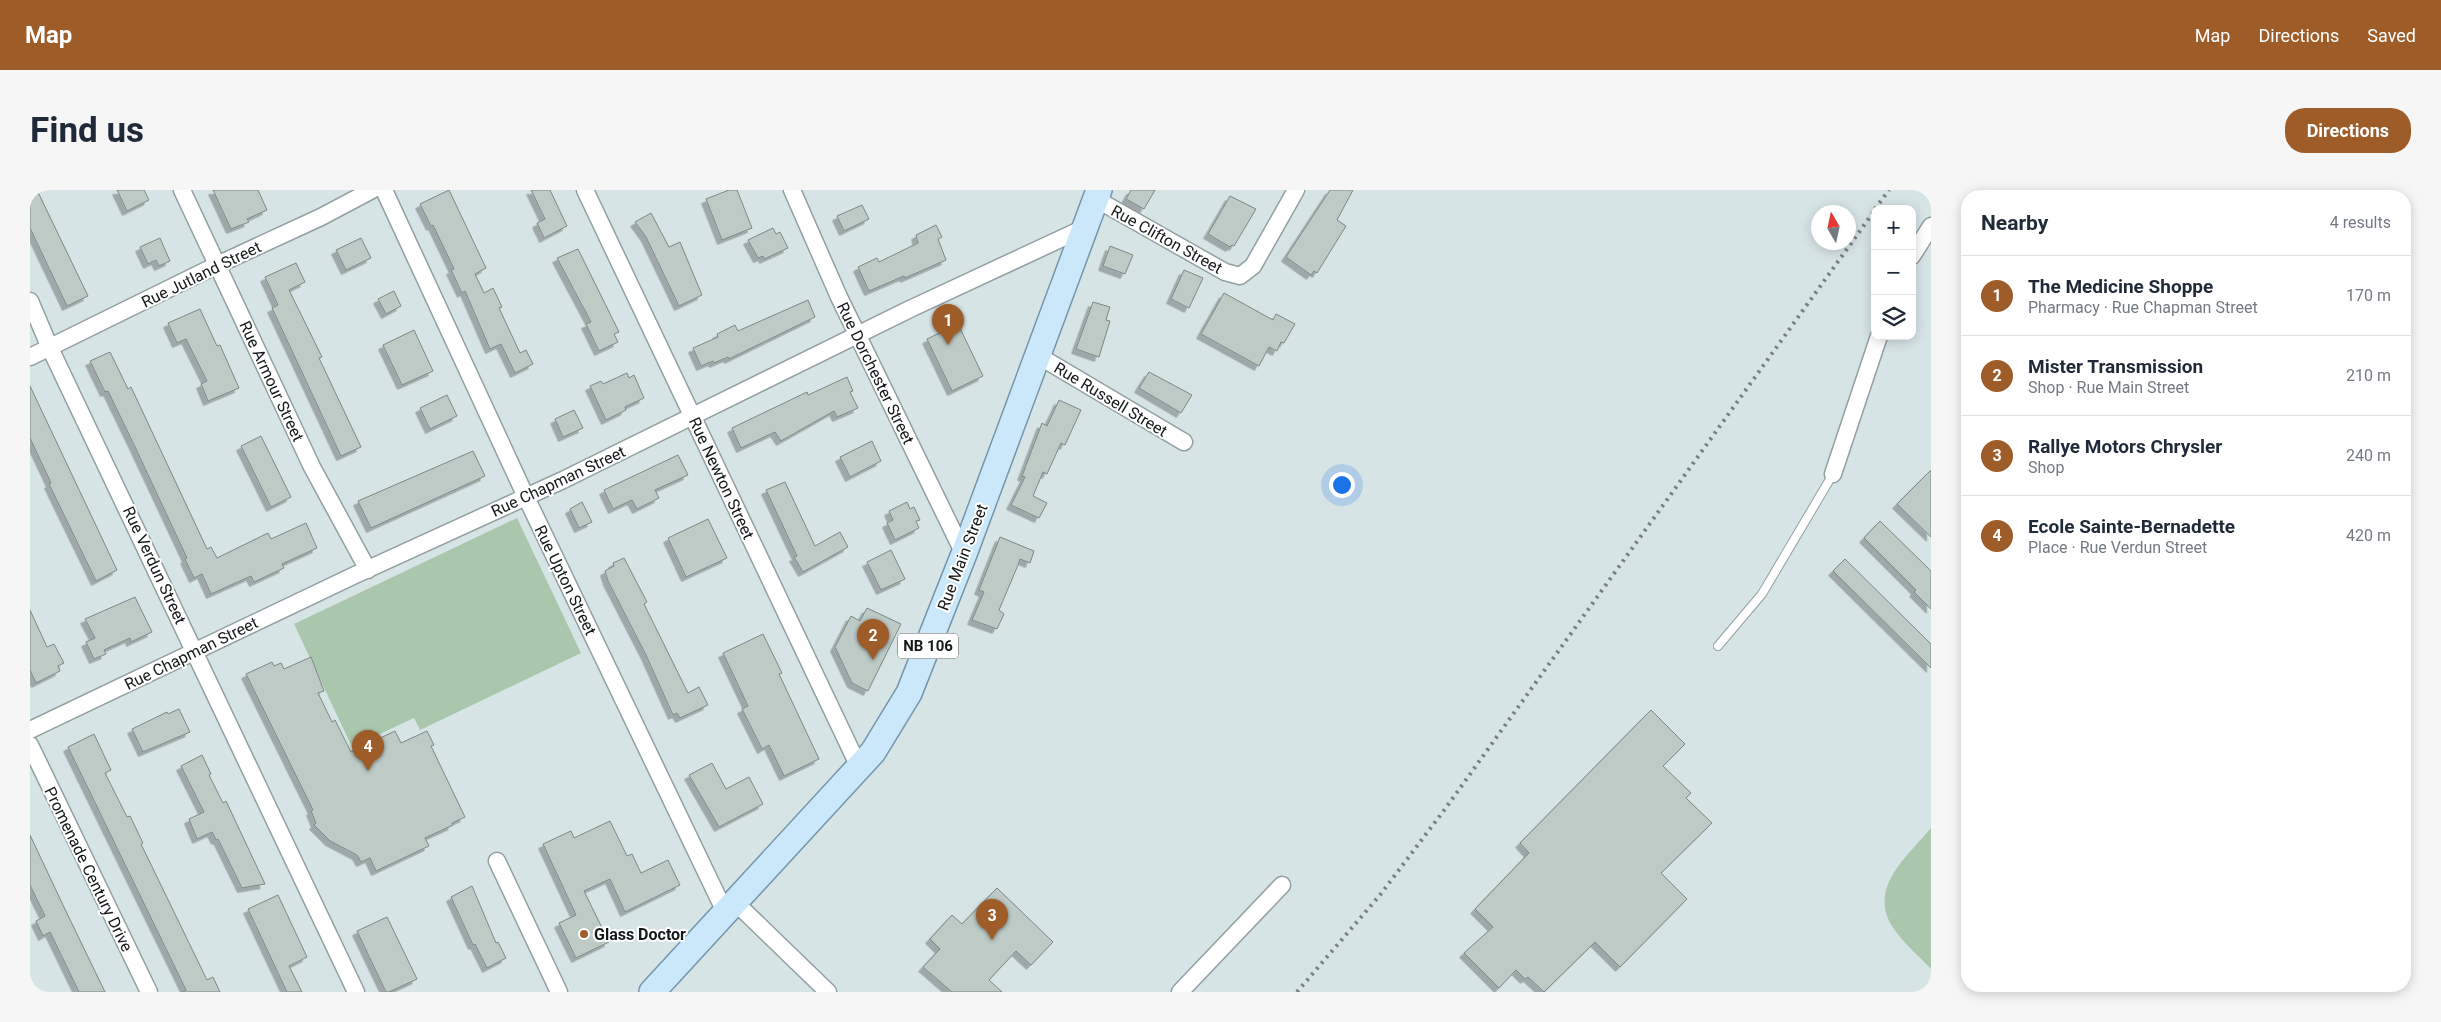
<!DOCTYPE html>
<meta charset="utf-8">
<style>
body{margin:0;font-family:Roboto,sans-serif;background:#f6f6f7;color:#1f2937}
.controls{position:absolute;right:15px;top:15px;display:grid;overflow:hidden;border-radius:10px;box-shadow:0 2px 12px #0003}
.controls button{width:45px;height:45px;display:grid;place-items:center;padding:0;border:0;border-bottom:1px solid #e0e1e3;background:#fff;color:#1f2937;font:25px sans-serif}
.compass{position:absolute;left:1781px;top:15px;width:45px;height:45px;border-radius:50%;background:#fff;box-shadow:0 2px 12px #0003;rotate:351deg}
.you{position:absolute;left:1311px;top:294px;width:18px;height:18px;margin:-12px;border:4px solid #fff;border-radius:50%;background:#1a73e8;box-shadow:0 0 0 8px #1a73e833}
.badge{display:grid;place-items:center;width:32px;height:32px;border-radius:50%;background:#9e5c29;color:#fff;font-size:16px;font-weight:700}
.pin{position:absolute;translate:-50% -41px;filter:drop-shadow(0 1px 2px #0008)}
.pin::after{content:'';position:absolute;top:26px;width:18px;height:15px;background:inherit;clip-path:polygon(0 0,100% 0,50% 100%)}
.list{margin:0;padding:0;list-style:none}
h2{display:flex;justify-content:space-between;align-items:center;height:65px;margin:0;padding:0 20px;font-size:21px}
h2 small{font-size:16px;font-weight:400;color:#747a83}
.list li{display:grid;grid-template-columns:32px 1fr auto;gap:15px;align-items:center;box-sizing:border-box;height:80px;padding:0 20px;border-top:1px solid #e0e1e3}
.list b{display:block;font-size:19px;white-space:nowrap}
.list p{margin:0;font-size:16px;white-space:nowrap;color:#747a83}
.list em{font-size:16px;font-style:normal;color:#747a83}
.icon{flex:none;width:28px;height:28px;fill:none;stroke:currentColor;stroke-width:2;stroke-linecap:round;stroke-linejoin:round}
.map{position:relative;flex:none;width:1901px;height:802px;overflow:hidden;border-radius:20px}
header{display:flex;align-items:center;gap:30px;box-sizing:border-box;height:70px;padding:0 25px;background:#9e5c29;color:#fff}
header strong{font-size:24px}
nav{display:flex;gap:28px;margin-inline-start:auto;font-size:18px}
.intro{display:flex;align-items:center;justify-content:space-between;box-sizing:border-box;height:120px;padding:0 30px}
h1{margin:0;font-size:35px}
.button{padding:12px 22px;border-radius:20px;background:#9e5c29;color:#fff;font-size:18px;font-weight:700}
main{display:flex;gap:30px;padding:0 30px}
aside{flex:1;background:#fff;border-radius:20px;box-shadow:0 2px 12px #0003}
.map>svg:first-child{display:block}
</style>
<header>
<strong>Map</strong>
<nav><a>Map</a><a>Directions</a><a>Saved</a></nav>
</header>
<div class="intro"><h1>Find us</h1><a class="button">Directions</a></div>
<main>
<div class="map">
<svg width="1901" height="802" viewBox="0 0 1901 802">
<defs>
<filter id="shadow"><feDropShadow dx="-4.5" dy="4.5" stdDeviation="0" flood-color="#0004"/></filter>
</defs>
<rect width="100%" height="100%" fill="#d7e4e6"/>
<path fill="#aac7ad" d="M487,328l64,135 -161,77 -6,-12 -62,29 -58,-123z
M1901,638v141c-12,-13 -29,-27 -39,-43 -24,-39 16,-70 39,-98z"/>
<path fill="#becac6" stroke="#7c8884" filter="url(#shadow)" d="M0,0h7l51,106 -21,10 -37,-78z
M87,0h27l5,10 -22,11z
M183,0h45l9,20 -20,9 2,3 -18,7z
M419,0l37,78 -11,6 9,19 9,-5 9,19 -3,1 21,45 6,-3 7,14 -18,9 -14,-29 -11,5 -25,-58 -3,2 -11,-23 3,-1 -21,-44 -2,1 -11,-22z
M501,0h19l17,36 -23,12 -7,-15 8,-4z
M699,0h8l15,38 -30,12 -16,-41z
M1101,0h24l-11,19 -18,-10z
M1300,0h23l-16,30 9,6 -29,47 -3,-2 -3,4 -25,-18z
M1200,6l26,13 -22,37 -2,-1 -2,2 -22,-13z
M832,15l7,14 -25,12 -7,-15z
M621,23l18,34 11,-5 22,53 -23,11 -33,-69 -11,-15z
M906,35l6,12 -4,2 8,21 -41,18 -1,-2 -35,15 -11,-24 19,-9 2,4 39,-19 -2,-8z
M743,38l3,6 4,-2 8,16 -24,11 -1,-3 -5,2 -10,-18z
M130,48l10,23 -11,5 -3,-6 -8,4 -8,-17z
M331,48l10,20 -25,12 -10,-20z
M1080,56l23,9 -8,19 -22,-8z
M548,59l41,83 -5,2 4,8 -19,9 -13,-27 5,-2 -34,-64z
M266,73l9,19 -16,8 33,67 -3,1 42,89 -20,9 -69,-148 6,-3 -13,-28z
M1154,80l19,8 -14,30 -18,-9z
M364,101l7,15 -15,8 -8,-15z
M1194,103l49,27 3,-6 19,10 -11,19 -3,-1 -4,9 -8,-4 -10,19 -58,-32z
M778,110l7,17 -86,42 -1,-2 -14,6 -1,-2 -12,5 -8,-18 25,-11 -1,-3 18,-9 3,6z
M1063,112l17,5 -4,13 4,1 -11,36 -23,-8z
M170,119l17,37 3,-1 19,43 -31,13 -7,-17 6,-3 -21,-42 -9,4 -9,-20z
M928,134l25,52 -31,15 -25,-52z
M384,140l19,41 -31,14 -19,-40z
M80,162l18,37 3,-2 76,162 4,-2 6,11 51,-25 3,6 35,-16 11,25 -35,16 2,4 -30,14 -3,-6 -40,18 -9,-20 -8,4 -9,-19 2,-1 -51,-109 -28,-58 -3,1 -15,-31z
M1119,182l43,23 -11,18 -42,-25z
M597,183l2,5 5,-3 10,23 -19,9 1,3 -20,10 -16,-34 11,-5 2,3z
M817,187l6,14 -3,1 8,16 -21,9 -3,-6 -53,30 -6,-9 -34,16 -9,-20 75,-36 1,3z
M0,196l87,184 -21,11 -47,-97 2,-1 -21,-45z
M417,205l10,21 -27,13 -10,-21z
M1029,210l22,10 -16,35 -4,-2 -14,31 -4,-2 -10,24 14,7 -8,15 -28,-13 14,-28 -3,-1 20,-53 5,3z
M544,220l9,18 -20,9 -8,-18z
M231,246l30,61 -20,10 -30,-61z
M842,251l9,20 -31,16 -10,-20z
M443,261l12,25 -114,52 -13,-27z
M648,265l10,20 -33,15 4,8 -22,11 -5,-9 -19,9 -9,-19z
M1901,280v67l-34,-33z
M755,292l30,64 25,-14 8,15 -45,25 -9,-15 3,-1 -31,-66z
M552,312l10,20 -13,6 -9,-19z
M877,312l3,7 4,-2 6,13 -4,1 3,7 -24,12 -8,-17 6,-3 -4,-9z
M678,329l19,39 -41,19 -18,-39z
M1850,331l51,50v38l-17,-17 2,-2 -52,-52z
M970,347l34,14 -4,12 -10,-4 -2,6 -19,45 5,4 -7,15 -25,-9 12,-28 -5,-2z
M861,360l14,29 -24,11 -14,-28z
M594,368l23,44 -3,2 44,89 11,-6 9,18 -28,13 -3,-5 -4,2 -27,-60 -38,-74 -3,-10 9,-5 -1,-3z
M1815,369l86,85v24l-98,-97z
M105,407l17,35 -21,10 -1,-4 -26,12 2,4 -12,5 -8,-17 9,-4 -10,-19z
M837,418l34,16 -33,67 -16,-8 -17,-36 16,-31 9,5z
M0,420l17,37 7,-3 10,19 -6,3 2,5 -24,12 -6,-13z
M733,444l19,39 -3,1 40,85 -35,17 -15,-31 -7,4 -20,-40 6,-3 -25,-53z
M281,467l13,34 -6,2 14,29 3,-2 16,32 44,-21 6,12 26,-12 7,14 -3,1 34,71 -13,6 1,2 -28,13 4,8 -53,25 -6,-13 -9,4 -4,-7 -27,-14 -16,-16 2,-2 -5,-12 2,-1 -67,-136 26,-12 2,4 7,-3 3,6z
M149,519l11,23 -47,20 -11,-23 35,-17 1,2z
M1621,520l34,34 -22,22 28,27 -5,5 26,25 -51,50 26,26 -67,68 -25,-25 -51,50 -16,-15 -3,2 -9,-9 -17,18 -35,-35 29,-26 -18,-18 54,-56 -9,-10z
M64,544l17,36 -6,3 22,44 3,-1 13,27 -2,1 66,136 6,-3 7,15h-38l4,-2 -118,-243z
M172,565l9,19 -2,1 14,28 3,-2 39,83 -23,4 -24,-49 -2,1 -4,-8 -15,7 -8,-20 15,-7 -23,-46z
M682,573l14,26 23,-12 14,27 -44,23 -30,-52z
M580,631l17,35 5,-2 9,19 27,-13 12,25 -55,27 -15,-33 -26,12 25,51 -33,16 -17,-35 17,-8 -33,-71 28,-13 3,7z
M0,645l32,68 43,89h-26l-29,-60 -7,4 -7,-15 9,-5 -15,-31z
M442,696l24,57 2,-1 8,16 -19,10 -12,-24 -2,1 -22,-48z
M967,698l56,54 -22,23 -15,-14 -27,29 13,12h-50l-29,-25 17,-18 -10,-10 22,-24 10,9z
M248,705l29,62 -18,9 13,26h-15l-39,-83z
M357,727l30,62 -28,13h-3l-29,-61z"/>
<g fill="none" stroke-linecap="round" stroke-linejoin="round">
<g stroke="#939fa1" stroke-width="10">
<path id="service" d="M1688,456l44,-52 71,-120"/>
</g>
<g stroke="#939fa1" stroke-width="19">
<path id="minor" d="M152,0l130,277 56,103
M354,0l142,307 200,417
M555,0l274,577
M762,0l47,107 125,257
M1066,9l129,73 15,4 13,-10 43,-76
M1882,66l19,-30
M0,111l20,47 306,644
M1007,165l147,87
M0,167l187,-92 104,-48 51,-27
M1803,284l46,-138
M0,540l325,-155 208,-95 347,-171 174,-81
M0,555l119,247
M467,671l62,131
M706,713l92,89
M1150,802l102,-107"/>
</g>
<g stroke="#7595ab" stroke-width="28">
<path id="primary" d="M622,802l221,-240 36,-59 55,-139 135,-364"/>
</g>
<use href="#service" stroke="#fff" stroke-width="8"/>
<use href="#minor" stroke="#fff" stroke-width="16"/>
<use href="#primary" stroke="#cbe8fb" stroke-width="25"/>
<path stroke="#778081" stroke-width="4" stroke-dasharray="2.5 5" stroke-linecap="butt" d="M1845,19l14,-19
M1267,802l83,-97 65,-86 430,-599"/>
</g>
<circle fill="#9e5c29" stroke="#fff" stroke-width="2" cx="554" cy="744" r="5"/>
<g text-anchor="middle" stroke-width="4" stroke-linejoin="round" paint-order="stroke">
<rect fill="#fff" stroke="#5a5d5e" stroke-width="1" x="868" y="443.5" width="60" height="25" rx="4"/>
<g font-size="15" font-weight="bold" fill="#141819">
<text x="898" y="461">NB 106</text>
</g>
<g font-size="16" fill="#141819" stroke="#fff">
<text transform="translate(1137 49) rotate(29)" y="6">Rue Clifton Street</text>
<text transform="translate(171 84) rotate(-26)" y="6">Rue Jutland Street</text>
<text transform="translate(846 183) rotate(64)" y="6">Rue Dorchester Street</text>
<text transform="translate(242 191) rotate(65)" y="6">Rue Armour Street</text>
<text transform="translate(1081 209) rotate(31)" y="6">Rue Russell Street</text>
<text transform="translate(692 288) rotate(65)" y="6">Rue Newton Street</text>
<text transform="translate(528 291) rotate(-25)" y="6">Rue Chapman Street</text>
<text transform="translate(932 367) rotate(-69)" y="6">Rue Main Street</text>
<text transform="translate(125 375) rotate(65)" y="6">Rue Verdun Street</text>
<text transform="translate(536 390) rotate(64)" y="6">Rue Upton Street</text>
<text transform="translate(161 463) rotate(-26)" y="6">Rue Chapman Street</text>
<text transform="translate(59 679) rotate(64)" y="6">Promenade Century Drive</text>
</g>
<g font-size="16" font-weight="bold" fill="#141819" stroke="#fff" text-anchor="start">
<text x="564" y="750">Glass Doctor</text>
</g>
</g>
</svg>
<div class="controls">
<button>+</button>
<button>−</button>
<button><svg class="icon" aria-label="layers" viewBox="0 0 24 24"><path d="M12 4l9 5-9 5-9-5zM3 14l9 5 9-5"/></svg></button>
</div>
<svg class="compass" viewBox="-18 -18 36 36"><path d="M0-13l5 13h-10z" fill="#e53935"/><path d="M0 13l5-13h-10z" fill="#747a83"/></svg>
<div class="you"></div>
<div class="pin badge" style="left:918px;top:155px">1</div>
<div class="pin badge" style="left:843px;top:470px">2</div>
<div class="pin badge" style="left:962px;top:750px">3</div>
<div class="pin badge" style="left:338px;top:581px">4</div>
</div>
<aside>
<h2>Nearby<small>4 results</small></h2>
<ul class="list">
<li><span class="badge">1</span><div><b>The Medicine Shoppe</b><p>Pharmacy · Rue Chapman Street</p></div><em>170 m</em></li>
<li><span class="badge">2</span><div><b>Mister Transmission</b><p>Shop · Rue Main Street</p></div><em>210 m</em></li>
<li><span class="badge">3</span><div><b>Rallye Motors Chrysler</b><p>Shop</p></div><em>240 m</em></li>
<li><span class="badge">4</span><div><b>Ecole Sainte-Bernadette</b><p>Place · Rue Verdun Street</p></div><em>420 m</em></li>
</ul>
</aside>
</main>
